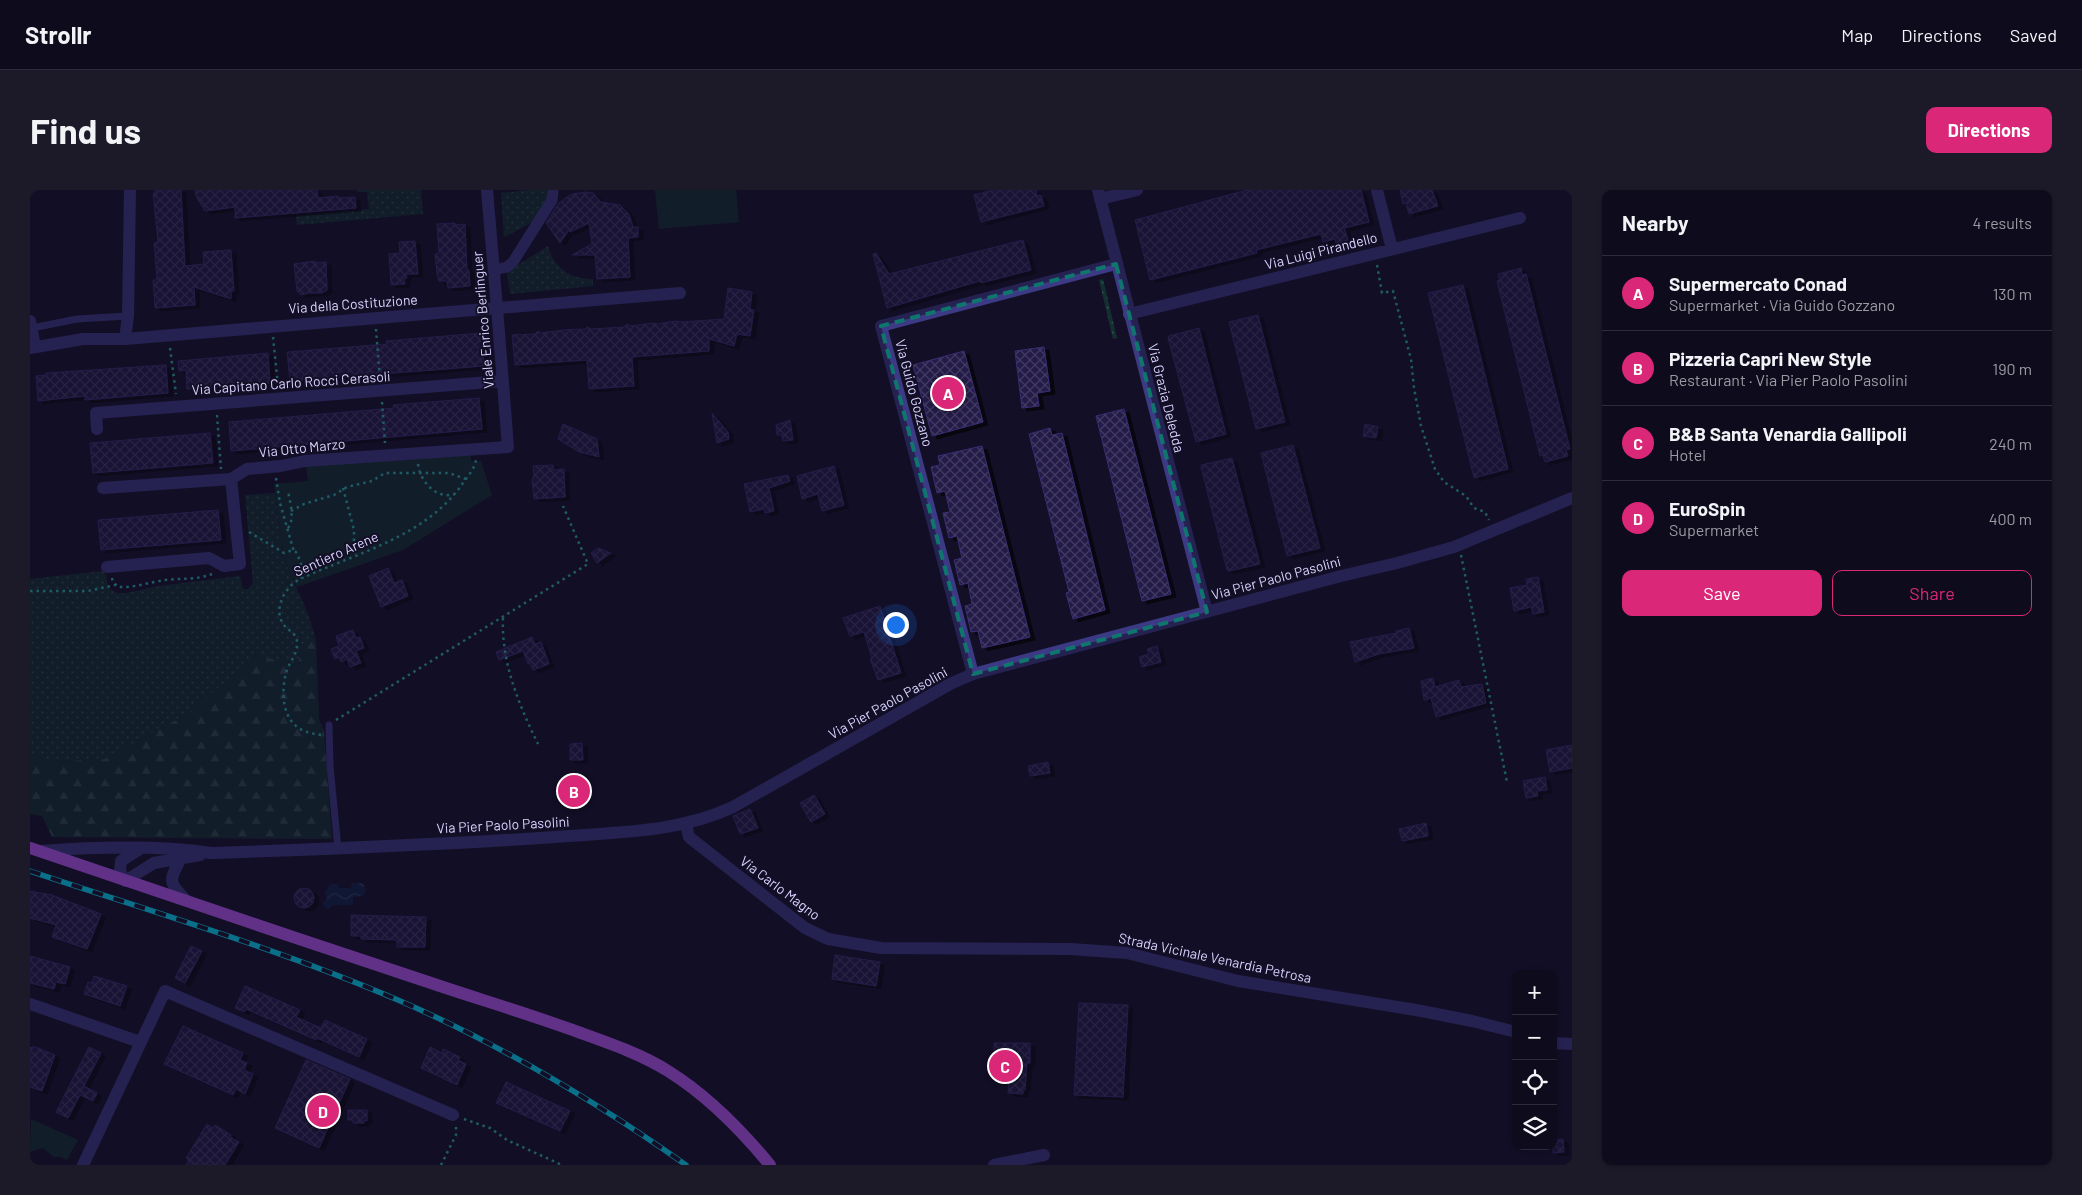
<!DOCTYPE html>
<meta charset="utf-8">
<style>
body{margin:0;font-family:Barlow,sans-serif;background:#1c1929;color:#f1f3f6}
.controls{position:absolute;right:15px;bottom:15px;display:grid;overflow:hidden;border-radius:10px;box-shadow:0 1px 4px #0004}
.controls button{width:45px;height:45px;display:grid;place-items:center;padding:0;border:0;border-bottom:1px solid #2e2b3b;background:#0e0b1c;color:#f1f3f6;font:25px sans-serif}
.you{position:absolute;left:865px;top:434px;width:18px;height:18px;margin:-12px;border:4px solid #fff;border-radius:50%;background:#1a73e8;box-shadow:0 0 0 8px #1a73e833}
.badge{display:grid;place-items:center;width:32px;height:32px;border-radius:50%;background:#db2777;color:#fff;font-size:16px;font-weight:700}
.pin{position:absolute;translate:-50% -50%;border:2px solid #fff;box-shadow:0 1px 5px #0006}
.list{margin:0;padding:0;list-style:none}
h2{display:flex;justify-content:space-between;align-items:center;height:65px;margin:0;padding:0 20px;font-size:21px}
h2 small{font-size:16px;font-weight:400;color:#9b9ba3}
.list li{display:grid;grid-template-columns:32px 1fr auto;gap:15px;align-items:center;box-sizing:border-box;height:75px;padding:0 20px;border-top:1px solid #2e2b3b}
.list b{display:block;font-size:19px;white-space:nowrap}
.list p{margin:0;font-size:16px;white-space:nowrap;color:#9b9ba3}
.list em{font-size:16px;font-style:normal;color:#9b9ba3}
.actions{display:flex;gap:10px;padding:15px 20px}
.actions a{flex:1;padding:11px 0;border:1px solid #db2777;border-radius:10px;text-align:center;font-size:18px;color:#db2777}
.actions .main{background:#db2777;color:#fff}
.icon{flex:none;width:28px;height:28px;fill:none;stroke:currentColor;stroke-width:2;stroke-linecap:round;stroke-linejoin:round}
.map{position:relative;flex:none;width:1542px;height:975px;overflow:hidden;border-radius:10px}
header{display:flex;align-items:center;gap:30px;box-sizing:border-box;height:70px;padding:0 25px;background:#0e0b1c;border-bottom:1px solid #2e2b3b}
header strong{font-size:24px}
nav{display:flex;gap:28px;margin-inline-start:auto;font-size:18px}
.intro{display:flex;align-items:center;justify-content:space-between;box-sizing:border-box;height:120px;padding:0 30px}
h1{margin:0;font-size:35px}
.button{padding:12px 22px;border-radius:10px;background:#db2777;color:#fff;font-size:18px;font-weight:700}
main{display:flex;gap:30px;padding:0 30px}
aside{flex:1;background:#0e0b1c;border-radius:10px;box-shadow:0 1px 4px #0004}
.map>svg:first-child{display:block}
</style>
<header>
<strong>Strollr</strong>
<nav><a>Map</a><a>Directions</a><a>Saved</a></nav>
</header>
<div class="intro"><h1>Find us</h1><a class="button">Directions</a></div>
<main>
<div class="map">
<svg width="1542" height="975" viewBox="0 0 1542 975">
<defs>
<pattern id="grass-dots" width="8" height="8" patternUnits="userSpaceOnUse" patternTransform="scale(1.25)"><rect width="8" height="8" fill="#12302f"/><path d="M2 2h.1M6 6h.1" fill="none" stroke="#344d4e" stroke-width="1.8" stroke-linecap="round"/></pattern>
<pattern id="forest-firs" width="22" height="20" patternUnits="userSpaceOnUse" patternTransform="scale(1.25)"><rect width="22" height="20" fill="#12302f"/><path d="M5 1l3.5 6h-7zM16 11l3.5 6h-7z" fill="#344d4e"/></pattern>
<pattern id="water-waves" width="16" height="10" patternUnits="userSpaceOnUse" patternTransform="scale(1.25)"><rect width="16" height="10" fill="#0c2248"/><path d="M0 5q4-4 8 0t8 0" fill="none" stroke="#2f4163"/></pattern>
<pattern id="building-cross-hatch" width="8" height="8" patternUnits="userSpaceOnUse" patternTransform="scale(1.25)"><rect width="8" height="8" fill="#241b47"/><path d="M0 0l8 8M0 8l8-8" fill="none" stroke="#433b63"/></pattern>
<filter id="shadow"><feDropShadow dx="5" dy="3" stdDeviation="0" flood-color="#0009"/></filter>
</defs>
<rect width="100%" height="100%" fill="#130f26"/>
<path fill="url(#grass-dots)" d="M327,0h64l2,24 -126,11 -1,-9 73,-7 -2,-17h-10z
M499,0h18v8l-14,24 -29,15 -3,-44z
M518,56c6,22 22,33 45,33v7l-83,8 -3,-22z
M1073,89l14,59 -4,1 -14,-59z
M245,303l9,66 25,57 7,24 -15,9 -3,15 -41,-7 -70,57 -82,45 -57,3 -18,-10v-173l73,-8 3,4 2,12 9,6h10l31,-7 82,-10 3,13h5l5,-6 -8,-88z"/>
<path fill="url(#forest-firs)" d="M286,450l3,79 5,12 8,108 -280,-2 -10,-21 -12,-2v-62l18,10 57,-3 82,-45 70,-58 41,8 3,-15z"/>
<path fill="#12302f" d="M625,0h81l3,32 -80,7z
M441,264v7h10l11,34 -89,55 -106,37 -13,-28 -10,-75 34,-3 -2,-15z
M1,929l47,21 -11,20 -6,-3h-7l-11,-9 -13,4z"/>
<path fill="url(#water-waves)" d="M322,693h11l3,7 -3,6 -10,1v8h-20l-5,4 -3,-1 -2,-5 4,-4 -2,-7 6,-8h7l1,4h12z"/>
<path fill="url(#building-cross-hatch)" stroke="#3b2d73" filter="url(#shadow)" d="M125,0h26l4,76 19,-2 -1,-12 28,-2 3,41h-3v8l-37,-12 1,18 -40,3 -2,-28h4l-3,-37 4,-1 -5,-49h2z
M165,0h122l1,8 20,-2v2l17,-1 1,11 -121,10v-11l-30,4 -9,-15z
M963,0h43l1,6 4,-1 3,11 -63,16 -7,-27z
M1217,0h114l8,32 -25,6 4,12 -12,3 -1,-4 -12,3 -2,-8 -65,16 1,3 -107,27 -15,-60z
M1370,0h32l6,16 -29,8 -3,-11 -3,1z
M556,2l7,1 8,9 19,3 9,9 4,13h5v10l-10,1 2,39 -33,2 -2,-24h-23l20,-11 -3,-21 -19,9 -1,-2 -9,13 -14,-20 12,-19 6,-5 8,-5z
M425,33v2l10,-1 2,46h2l1,16 -22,2 -1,-7h-8l-2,-7 -2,-20 4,-1 -2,-29z
M993,50l8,30 -50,13 -1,-2 -93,27 -14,-54 3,-1 13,21z
M385,51l3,33h-12l1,4 -3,1 1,5 -14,1 -2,-31 11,-1 -1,-11z
M285,71v2l11,-1 1,28 -5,3h-13l-8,2 -4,-4 -3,-27z
M1491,78l1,7 4,-1 44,175 -4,1 2,6 -23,6 -2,-7 -3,1 -43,-175 3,-1 -2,-6z
M1433,95l45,184 -34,9 -46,-185z
M698,98l24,4 -2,17 4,1 -4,26 -13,-2 -3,12 -25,-7v12l-77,6 2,29 -45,3 -2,-29 -72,5 -3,-30 23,-1 3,-3 3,2 22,-3 22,-1 2,-2 4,2 33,-2 3,-3 3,2 23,-3 4,1 19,-3 5,1 43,-3z
M1228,125l27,107 -29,7 -27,-107z
M1169,138l27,106 -30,8 -28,-104 1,-2z
M451,143l3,33 -194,15 -3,-29 100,-8 -1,-3z
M1014,157l6,44 -13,2 2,13 -17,2 -7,-57z
M934,161l19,71 -51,14 -19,-71z
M238,163l2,30 -83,6 -1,-19 -7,1 -1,-10z
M136,175l2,28 -83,7v-4l-47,5 -2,-25 10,-1v-2z
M449,208l3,31 -251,22 -2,-29 165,-14 -1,-3z
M1094,219l47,185 -29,7 -46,-185z
M682,223l16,19 1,7 -12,4z
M760,230l3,20 -10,1 -1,-6h-5l-1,-10z
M533,234l34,15 2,18 -20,-5 -21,-13z
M1335,234l13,3 -2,11 -13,-2z
M1020,238l2,7 10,-2 43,177 -32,9 -7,-26 3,-1 -40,-158z
M180,243l3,30 -120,10 -3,-30z
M1263,255l27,103 -33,8 -26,-103z
M952,256l48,191 -48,11 -4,-17 -7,1 -6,-26 7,-2 -4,-21 -8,2 -6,-25 8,-2 -5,-22 -8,2 -6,-25 7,-1 -5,-21 -8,2 -6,-26 9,-2 -2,-9z
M1202,268l28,106 -31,7 -2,-1 -26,-103v-2z
M523,275v5l11,-1 1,28 -31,2 -2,-19 2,-5 -1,-9z
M804,276l10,39 -22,6 -4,-17 -16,5 -5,-23z
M758,285l2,6 -21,7 5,23 -9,2 -1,-4 -14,3 -6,-28z
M188,320l3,30 -120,10 -3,-30z
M568,358l13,5 -14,10 -6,-10z
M358,378l6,15 8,-3 6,16 -27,11 -12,-31z
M1508,387l6,35 -11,2 -2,-7 -17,4 -4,-23 17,-3 -1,-6z
M850,416l21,67 -23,7 -8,-21h2l-8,-27 -14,4 -7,-18z
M1379,438l5,20 -35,6 -24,8 -5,-20 46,-9v-2z
M323,440l3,8 4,-1 4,11 -8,3 5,12 -11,4 -3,-8 -6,3 -2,-5 -4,2 -4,-10 8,-3 -3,-10z
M502,447l3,7 6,-2 8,22 -16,6 -3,-7 -2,1 -5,-13 -24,9 -3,-8z
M1127,456l4,16 -19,5 -3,-10 10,-3 -2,-5z
M1403,488l2,9 24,-7 2,7 21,-3 4,19 -50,14 -5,-19 -7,2 -3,-19z
M552,553l1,17h-13v-16z
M1542,555v23l-22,4 -4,-22z
M1018,572l2,11 -20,3 -2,-10z
M1515,587l2,13 -10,1 1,5 -12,2 -3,-17z
M784,605l11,19 -14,8 -11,-19z
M720,619l8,19 -18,6 -7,-18z
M1396,633l2,13 -26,5 -3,-12z
M264 708a10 10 0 1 1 20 0a10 10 0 1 1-20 0Z
M0,701l22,4 49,19 -14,35 -35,-12 4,-12 -26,-7z
M321,725l75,2 -1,30h-28v-7l-36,-1v-3h-10z
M161,756l11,5 -17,32 -10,-5z
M805,765l45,7 -4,24 -44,-7z
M0,766l40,11 -5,17 -9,-2 -2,7 -24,-6z
M64,786l33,10 -7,20 -36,-12 4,-12 4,1z
M215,796l55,24 -4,7 25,11 4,-8 42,19 -8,18 -42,-19 -1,2 -70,-31 -2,3 -9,-4z
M1049,813l49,2 -5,92 -49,-2z
M153,836l60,27 -3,7 7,3 -3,7 9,4 -8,20 -9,-5 -3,6 -69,-31z
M964,853h36v20h-3l-2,27 -2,-1v5l-15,-1 2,-23h-16z
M3,856l22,9 -13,36 -12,-4v-40l3,1z
M59,857l12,6 -17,33 13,7 -4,8 -13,-6 -12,23 -12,-6z
M400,857l12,6 1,-4 17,8 -2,3 8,4 -9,21 -36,-17z
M276,870l44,19 -31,69 -44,-20z
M476,892l64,29 -10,20 -64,-28z
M318,920h19v11l-3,-1v3h-11v-3h-5z
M177,934l6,4 2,-3 16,10 -1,2 9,5 -14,23h-39l3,-5 -3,-2z
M1533,949l1,13 -11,1v-13z"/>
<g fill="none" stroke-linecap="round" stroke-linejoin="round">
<path stroke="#2fb8b0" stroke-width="2.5" stroke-dasharray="2.5 4" stroke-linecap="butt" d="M1347,75l5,28 11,-2 18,68 3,29 7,38 14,43 9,13 22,14 8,12 11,4 4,8
M346,139l4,50
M243,147l5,49
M140,158l6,46
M352,212l3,41
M187,225l4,54
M388,274c2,17 18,36 37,30
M246,288l4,25 14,49
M313,298l11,42v27
M261,321l13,-7 30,-9 13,-8 25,-6 13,-8h64l17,6
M258,338c7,-9 2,-26 0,-37
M219,342l35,21 6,-2 6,1 5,11 -1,16
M1431,365l46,227
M82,388l1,4 5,5c16,1 32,-5 47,-7 16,-2 32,0 47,-6
M0,401h58l27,-6
M473,428c-2,44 16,87 35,126
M306,530l252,-156 -25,-58
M291,545c-6,-1 -13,-2 -19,-5 -20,-10 -21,-37 -16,-57 3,-11 11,-18 11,-28 1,-12 -8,-13 -14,-21 -10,-16 2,-37 17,-45 56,-26 126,-42 163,-96 5,-7 12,-15 13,-23
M434,929l26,9 17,12 55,25
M411,975l15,-30v-9"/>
<path stroke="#3d3a85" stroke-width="7" d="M2,138l45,-9 51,-3
M299,535l1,41 8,83"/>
<path stroke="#3d3a85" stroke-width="11" d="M464,80l13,-3 6,-5 39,-62 1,-10"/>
<path stroke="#3d3a85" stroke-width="12" d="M1347,0l15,59
M1070,9l37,-9
M1099,124l391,-96
M0,131l5,26
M95,149l3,-23 2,-126
M67,239l-1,-16 407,-32
M73,298l128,-9 16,-10 34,-3 24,-5 203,-14 -11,-139
M77,377l102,-9 15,8 16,-2 -9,-85
M943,484l-92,-348 235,-62
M656,634l3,13 116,91 23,11 53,9 189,1 57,4 111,28 178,29 56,11 44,11
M110,659l-19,12 -1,10 5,10 29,-18 46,-8
M11,661c54,-4 115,-6 170,2
M151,668c-11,22 -14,23 4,41
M0,814l110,38
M1523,853l19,1
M53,975l82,-174 288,124
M964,975l50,-10"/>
<path stroke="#3d3a85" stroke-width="12" d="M457,0l10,118
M1068,0l109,422
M0,158l53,-9h42l555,-46
M181,663c114,-4 229,-8 344,-16 60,-5 123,-4 178,-30l219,-124 21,-9 368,-98 56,-13 57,-16 118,-49"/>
<path stroke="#c25bff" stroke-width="12" d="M0,658c131,44 261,89 392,132 53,18 107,34 159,53 28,10 62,22 87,38 37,23 74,60 102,94"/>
<g stroke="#00e5ff" stroke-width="5.5">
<path id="rail" d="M0,681c123,41 249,78 368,129 102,44 197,101 288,165"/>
</g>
<use href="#rail" stroke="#130f26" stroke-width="4" stroke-dasharray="11" stroke-linecap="butt"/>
</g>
<path d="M0 0H1542V975H0ZM1086,74l91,348 -234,62 -92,-348z" fill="#130f26" fill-opacity=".55" fill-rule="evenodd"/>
<path fill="none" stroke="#0f766e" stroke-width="4" stroke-dasharray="10 6" stroke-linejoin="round" d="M1086,74l91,348 -234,62 -92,-348z"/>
<g text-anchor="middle" stroke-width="4" stroke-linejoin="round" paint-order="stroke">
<g font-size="14" fill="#d9d4ff" stroke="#130f26">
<text transform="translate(1291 61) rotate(-14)" y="5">Via Luigi Pirandello</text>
<text transform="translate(323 114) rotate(-4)" y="5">Via della Costituzione</text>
<text transform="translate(453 130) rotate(-95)" y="5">Viale Enrico Berlinguer</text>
<text transform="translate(261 193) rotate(-4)" y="5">Via Capitano Carlo Rocci Cerasoli</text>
<text transform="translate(884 203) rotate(75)" y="5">Via Guido Gozzano</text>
<text transform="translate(1136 208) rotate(76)" y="5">Via Grazia Deledda</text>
<text transform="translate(272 258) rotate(-6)" y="5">Via Otto Marzo</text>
<text transform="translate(306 364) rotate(-24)" y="5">Sentiero Arene</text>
<text transform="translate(1246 388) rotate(-15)" y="5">Via Pier Paolo Pasolini</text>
<text transform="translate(858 513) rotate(-29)" y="5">Via Pier Paolo Pasolini</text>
<text transform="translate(473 635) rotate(-3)" y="5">Via Pier Paolo Pasolini</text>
<text transform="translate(750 698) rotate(37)" y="5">Via Carlo Magno</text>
<text transform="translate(1185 768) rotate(12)" y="5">Strada Vicinale Venardia Petrosa</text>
</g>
</g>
</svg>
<div class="controls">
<button>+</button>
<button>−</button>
<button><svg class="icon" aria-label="locate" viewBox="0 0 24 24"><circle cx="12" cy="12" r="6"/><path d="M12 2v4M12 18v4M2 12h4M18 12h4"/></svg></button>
<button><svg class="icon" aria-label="layers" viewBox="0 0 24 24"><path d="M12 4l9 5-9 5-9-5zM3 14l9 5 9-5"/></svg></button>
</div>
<div class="you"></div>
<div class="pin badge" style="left:918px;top:203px">A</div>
<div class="pin badge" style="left:544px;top:601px">B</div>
<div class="pin badge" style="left:975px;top:876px">C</div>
<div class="pin badge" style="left:293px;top:921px">D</div>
</div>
<aside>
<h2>Nearby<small>4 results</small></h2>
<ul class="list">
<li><span class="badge">A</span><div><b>Supermercato Conad</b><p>Supermarket · Via Guido Gozzano</p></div><em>130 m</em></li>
<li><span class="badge">B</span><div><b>Pizzeria Capri New Style</b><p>Restaurant · Via Pier Paolo Pasolini</p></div><em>190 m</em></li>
<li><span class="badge">C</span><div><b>B&amp;B Santa Venardia Gallipoli</b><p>Hotel</p></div><em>240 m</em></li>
<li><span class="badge">D</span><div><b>EuroSpin</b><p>Supermarket</p></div><em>400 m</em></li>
</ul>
<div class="actions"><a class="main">Save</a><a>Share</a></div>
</aside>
</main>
